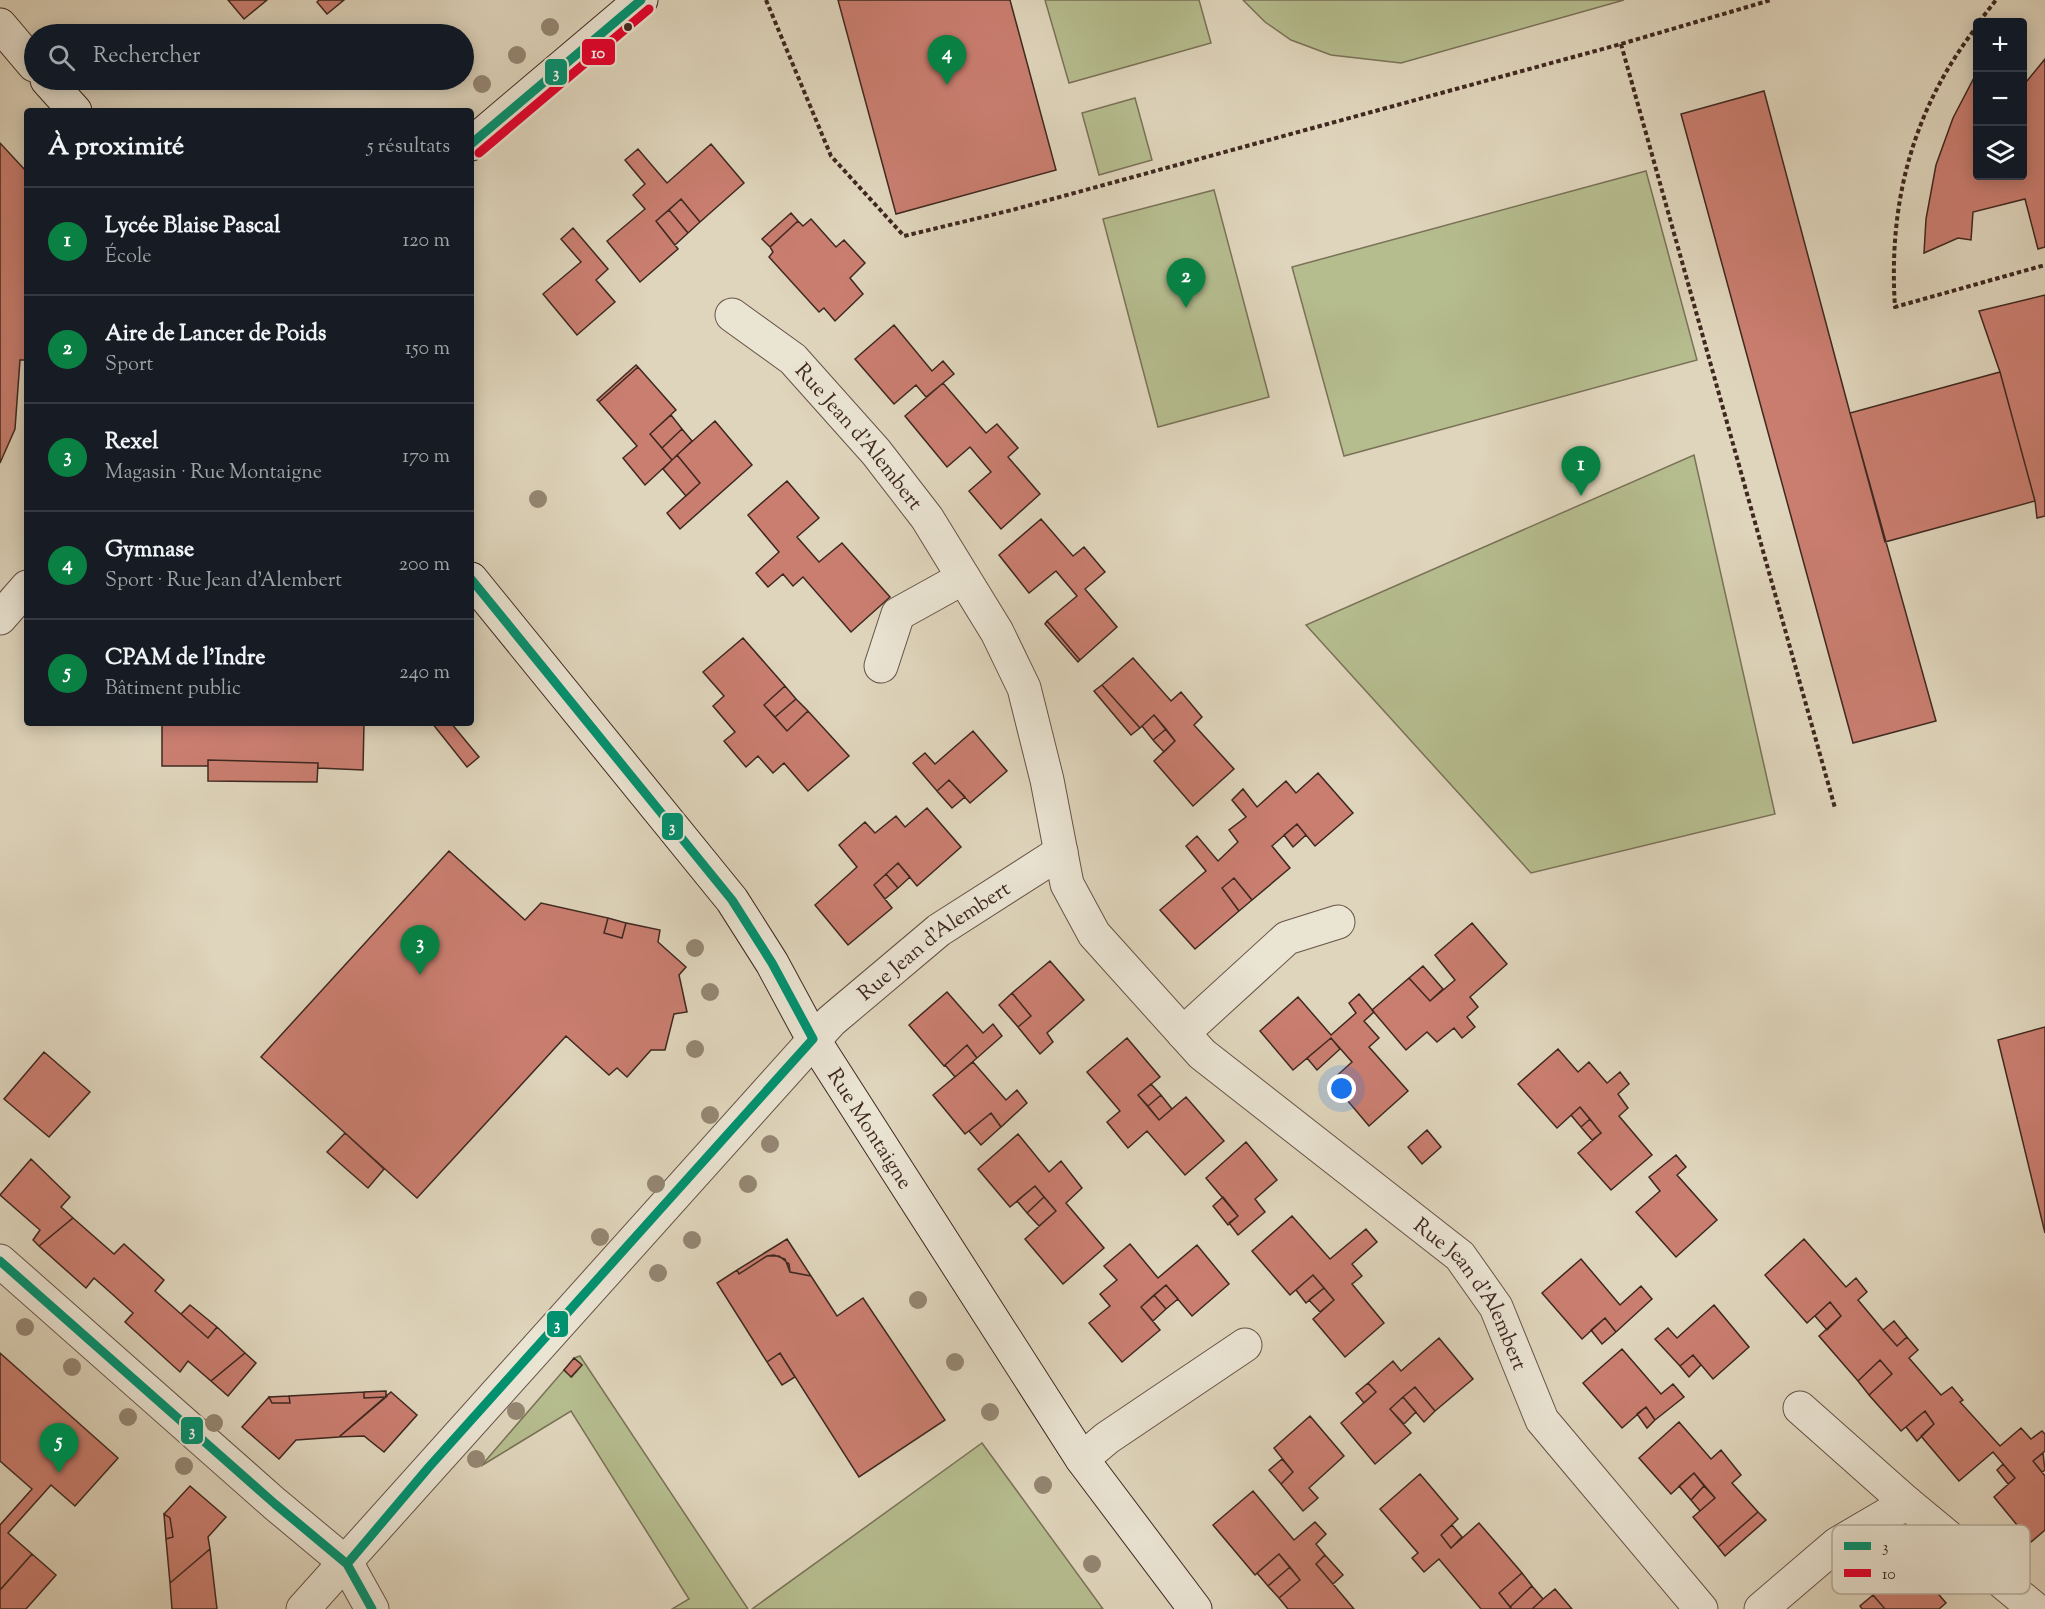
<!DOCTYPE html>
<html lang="fr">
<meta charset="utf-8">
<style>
body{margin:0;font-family:"Sorts Mill Goudy",serif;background:#242831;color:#f1f3f6}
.controls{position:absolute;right:18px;top:18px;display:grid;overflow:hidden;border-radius:6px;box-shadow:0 3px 15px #0003}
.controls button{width:54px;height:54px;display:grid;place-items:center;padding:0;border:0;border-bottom:2px solid #363941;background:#171b24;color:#f1f3f6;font:30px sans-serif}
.you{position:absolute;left:1342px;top:1089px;width:21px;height:21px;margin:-15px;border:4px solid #fff;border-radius:50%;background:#1a73e8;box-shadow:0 0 0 9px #1a73e833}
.badge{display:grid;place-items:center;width:39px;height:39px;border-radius:50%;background:#0b8043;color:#fff;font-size:20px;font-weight:700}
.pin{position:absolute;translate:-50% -50px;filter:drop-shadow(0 2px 3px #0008)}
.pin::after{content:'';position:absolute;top:32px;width:21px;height:18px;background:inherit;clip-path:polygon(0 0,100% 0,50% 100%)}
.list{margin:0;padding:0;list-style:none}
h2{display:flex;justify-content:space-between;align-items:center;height:78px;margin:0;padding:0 24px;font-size:26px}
h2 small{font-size:20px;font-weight:400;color:#9ea1a6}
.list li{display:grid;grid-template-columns:39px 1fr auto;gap:18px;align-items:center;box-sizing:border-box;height:108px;padding:0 24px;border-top:2px solid #363941}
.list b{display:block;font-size:22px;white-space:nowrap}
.list p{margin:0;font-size:20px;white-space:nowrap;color:#9ea1a6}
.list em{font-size:20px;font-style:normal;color:#9ea1a6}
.icon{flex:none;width:33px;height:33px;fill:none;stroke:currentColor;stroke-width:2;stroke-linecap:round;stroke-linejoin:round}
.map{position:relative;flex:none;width:2045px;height:1609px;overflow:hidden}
.search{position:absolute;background:#171b24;box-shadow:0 3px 15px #0003;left:24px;top:24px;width:450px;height:66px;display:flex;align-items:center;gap:15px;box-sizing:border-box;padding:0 21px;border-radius:33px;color:#9ea1a6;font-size:22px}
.panel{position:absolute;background:#171b24;box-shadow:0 3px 15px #0003;left:24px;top:108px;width:450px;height:618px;border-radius:6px}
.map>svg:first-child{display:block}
</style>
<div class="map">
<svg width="2045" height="1609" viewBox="0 0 2045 1609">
<rect width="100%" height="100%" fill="#dfd5bc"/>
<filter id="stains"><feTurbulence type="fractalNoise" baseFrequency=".00333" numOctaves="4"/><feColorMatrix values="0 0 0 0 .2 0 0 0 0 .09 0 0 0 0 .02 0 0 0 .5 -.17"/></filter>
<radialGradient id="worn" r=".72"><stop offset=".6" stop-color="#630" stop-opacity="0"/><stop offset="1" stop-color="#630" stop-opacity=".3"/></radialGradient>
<path fill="#b5bc8e" stroke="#7a7257" stroke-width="1.5" d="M1045,0h154l12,43 -142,40z
M1243,0h381l-223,63 -70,-8 -40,-15 -26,-18z
M1135,98l17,62 -53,15 -17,-62z
M1646,171l51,189 -353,96 -52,-189z
M1214,190l55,207 -111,30 -55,-208z
M1694,455l81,359 -244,59 -225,-248z
M580,1356l168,253h-76l17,-10 -118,-188 -90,55 83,-96 8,7 10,-12 -8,-7z
M982,1443l121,166h-351z"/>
<path fill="#ca7e70" stroke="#3f2820" stroke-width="1.5" d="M228,0h39l-23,19z
M319,0h25l-17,14 -10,-12z
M838,0h172l46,170 -160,44z
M2045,59v188l-7,2 -13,-50 -52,13 -2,28 -13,-2 -34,15 2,-34 10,-54 17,-47 24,-46 1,104h44v-89z
M1764,91l86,322 86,308 -83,22 -172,-629z
M0,143l26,28 1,19v170h-7l-5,69 -15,34z
M711,144l33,39 -44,39 -19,-23 -25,22 22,28 -38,33 -33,-41 38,-32 -12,-14 12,-11 -20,-24 13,-11 29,34z
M681,199l19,23 -12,11 -19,-23z
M669,210l19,23 -13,12 -19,-24z
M791,213l7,8 -28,26 -8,-8z
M811,219l25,28 8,-7 21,23 -15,15 13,16 -28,27 -11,-13 -5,4 -50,-55 4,-5 -3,-5 28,-26 5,5z
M573,228l35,41 -12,11 19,22 -38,33 -34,-41 38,-32 -20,-23z
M2045,295v221l-8,2 -2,-17 -35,-129 -21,-61z
M894,325l38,46 11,-10 11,13 -28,23 -10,-12 -22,19 -39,-45z
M636,365l2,2 -39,35 -2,-2z
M638,367l38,43 -26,24 22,26 -27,25 -22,-27 14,-12 -38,-44z
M2000,372l35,129 -150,41 -35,-129z
M943,383l43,50 11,-9 21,24 -10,9 32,37 -39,35 -32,-38 22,-19 -21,-25 -23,20 -42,-51z
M671,415l11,14 -20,19 -12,-14z
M715,421l37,44 -72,64 -13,-16 33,-30 -23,-28z
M682,429l10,12 -20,19 -10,-12z
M677,455l23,28 -14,13 -23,-27z
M787,481l32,37 -22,19 22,25 23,-19 48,54 -39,35 -48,-55 -10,9 -10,-12 -15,13 -12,-14 23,-21 -31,-37z
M1041,519l32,37 11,-9 21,25 -20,17 32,38 -37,33 -33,-39 30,-25 -21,-25 -27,22 -30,-38z
M1047,621l33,39 -2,2 -33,-38z
M743,638l42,48 -21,19 23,26 21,-20 41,45 -41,35 -24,-28 -11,10 -15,-17 -12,11 -22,-26 11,-9 -22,-26 11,-10 -21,-24z
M1133,658l38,43 10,-9 21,25 -8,8 40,44 -41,37 -39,-45 21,-20 -21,-26 -14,13 -38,-43z
M1102,685l38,43 -9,7 -37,-44z
M785,686l11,13 -21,18 -11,-12z
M796,699l12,12 -21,20 -12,-14z
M1154,715l12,14 -13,11 -11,-14z
M162,723h202l-1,47 -45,-2v-5l-110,-3v6h-46z
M432,723h19l28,34 -12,10z
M1166,729l9,12 -11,11 -11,-12z
M973,731l34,40 -37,32 -21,-23 -12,11 -24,-28 12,-10 10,11z
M208,760l110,3 -1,19 -109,-1z
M1318,773l35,40 -38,33 -18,-22 -25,22 18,22 -38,32 -18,-22 -12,10 17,23 -44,38 -35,-39 46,-39 -20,-25 11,-10 21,25 20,-19 -9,-12 17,-13 -14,-17 11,-11 14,18 29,-26 10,12z
M949,780l16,17 -13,11 -15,-17z
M927,808l34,39 -44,39 -19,-23 -24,22 18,23 -44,37 -33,-40 42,-38 -18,-22 26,-23 10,11 21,-17 9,11z
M1297,824l9,11 -13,12 -9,-12z
M449,851l76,69 16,-17 67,15 -4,15 18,5 4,-15 34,7 -2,12 28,25 -7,8 8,37 -13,2 -9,36h-14l-24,27 -10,-9 -8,7 -43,-39 -149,162 -156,-141z
M898,863l12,14 -12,11 -12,-14z
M886,874l12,14 -13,11 -11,-14z
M1234,878l18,22 -13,11 -17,-23z
M608,918l18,5 -4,15 -18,-5z
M1472,923l35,41 -37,33 8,10 -11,10 8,10 -13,11 -8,-10 -17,14 -10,-10 -21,18 -34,-40 37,-32 21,23 25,-21 -20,-25z
M1050,961l34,39 -37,33 6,9 -13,12 -22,-27 13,-11 -19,-23z
M1423,966l20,23 -13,12 -21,-23z
M947,992l36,41 10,-9 9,12 -25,22 -10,-13 -23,21 -35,-41z
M1012,993l19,23 -13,11 -19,-22z
M1359,994l15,18 -10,9 15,17 -10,9 39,44 -39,35 -38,-45 21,-19 -21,-24 -38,32 -33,-39 38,-34 33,38 25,-22 -7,-10z
M2045,1027v206l-47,-193z
M1127,1038l33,39 -22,18 21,25 27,-23 38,44 -39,34 -38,-44 -19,17 -21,-26 13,-11 -33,-39z
M1331,1038l9,11 -23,21 -10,-12z
M967,1045l10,13 -22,19 -10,-12z
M1558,1049l20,23 11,-10 18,21 13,-11 9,12 -11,10 10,14 -9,8 33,39 -41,35 -33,-37 23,-20 -21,-26 -23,21 -39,-44z
M44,1052l46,40 -41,45 -45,-38z
M973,1062l33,38 11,-10 10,13 -26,24 -10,-14 -26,21 -32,-39z
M1151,1084l10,11 -13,11 -10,-11z
M1161,1095l11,14 -13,11 -11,-14z
M1580,1107l10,12 -9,8 -10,-12z
M991,1113l10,14 -20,18 -12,-14z
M1590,1119l11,14 -9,7 -11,-13z
M1427,1130l14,17 -19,17 -14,-17z
M345,1133l39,36 -16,19 -41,-36z
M1018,1134l31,38 12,-11 21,27 -16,15 38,45 -41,36 -38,-45 31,-28 -21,-25 -25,21 -32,-38z
M1246,1142l31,38 -22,19 10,13 -27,23 -9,-12 9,-7 -32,-38z
M1676,1155l10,12 -9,8 40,45 -41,37 -40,-45 24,-21 -11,-14z
M31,1159l39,38 -9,10 12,11 -34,28 -6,-6 7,-10 -40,-35z
M1035,1186l9,11 -17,16 -10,-12z
M1044,1197l12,14 -17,15 -12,-13z
M1223,1197l15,19 -10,9 -15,-19z
M1292,1216l38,43 36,-30 11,13 -25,22 10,12 -10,8 32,39 -39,34 -32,-38 21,-19 -21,-25 -23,20 -38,-44z
M73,1218l41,36 10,-10 40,36 -9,11 53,47 9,-11 28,26 -34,28 -23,-20 -8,11 -55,-50 8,-9 -22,-20 -17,-15 -8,10 -47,-42z
M787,1239l24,37 -21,-4 -5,-13 -11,-4 -7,1 -28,18 -2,-4z
M1804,1239l42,48 10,-9 11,14 -9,8 25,30 14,16 10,-9 11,13 -9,8 32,37 11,-8 11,13 -3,2 40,44 21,-18 10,11 11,-8 3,3v17l-12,10 12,15v54l-14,12 -37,-45 21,-19 -22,-26 -34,29 -38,-45 13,-12 -9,-13 -24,20 -32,-36 23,-21 -12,-14 -22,21 -39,-45 22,-20 -11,-14 -23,21 -42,-48z
M1130,1244l28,34 39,-33 32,39 -37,32 -26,-31 -25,22 19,23 -38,32 -33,-39 21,-17 -10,-12 17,-14 -13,-14z
M767,1256h12l10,8 1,8 21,4 26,40 26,-18 82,122 -86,57 -79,-124 -13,9 -50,-79 20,-13 2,4z
M1581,1259l39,46 21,-19 11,13 -36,33 -11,-14 -23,21 -40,-46z
M1313,1275l11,13 -18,15 -10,-13z
M1166,1285l12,14 -12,10 -12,-14z
M1324,1288l10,12 -14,12 -11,-12z
M1154,1295l12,14 -13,12 -12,-14z
M1830,1302l11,14 -14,14 -12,-14z
M190,1305l27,22 -9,11 -27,-24z
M1714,1305l35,42 -36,32 -20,-24 -13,11 -25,-27 13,-11 9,10z
M1605,1318l11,14 -14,12 -11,-14z
M1894,1321l13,16 -10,9 -14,-16z
M1439,1338l34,41 -38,32 -20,-24 -12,10 -13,12 21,24 -36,31 -34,-41 35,-31 -8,-9 25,-22 8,10z
M1622,1349l39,45 12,-10 11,13 -29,23 -9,-13 -24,21 -39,-45z
M0,1353l118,105 -43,48 -24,-21 -43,48 24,21 -32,36v-65l32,-36 -32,-28z
M245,1353l11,10 -28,33 -17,-15z
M780,1353l15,24 -13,8 -15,-23z
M1693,1355l8,10 -12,12 -9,-11z
M574,1358l8,7 -11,12 -7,-7z
M1880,1360l12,14 -23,21 -11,-14z
M1368,1383l8,9 -12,11 -8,-10z
M1415,1387l20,24 -11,11 -21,-25z
M386,1391v6l-22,1v-6z
M364,1392v6l22,-1 -47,40 -43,3 -17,19 -37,-32 27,-30 3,6h18l-1,-7z
M391,1392l26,23 -33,37 -20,-16 -25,1z
M289,1396l1,7h-18l-3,-6z
M1403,1397l13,15 -12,12 -14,-15z
M1646,1407l9,13 -8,8 -10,-14z
M1925,1411l9,13 -17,17 -11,-14z
M1310,1416l34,40 -35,32 9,10 -15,13 -22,-27 12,-12 -19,-24z
M1679,1422l32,37 10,-9 20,25 -9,8 26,29 -40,35 -25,-30 22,-19 -21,-25 -23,21 -32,-36z
M2043,1453l2,17 -3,2 -9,-11z
M1282,1459l11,13 -12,12 -12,-14z
M2003,1464l12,14 -7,6 -11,-14z
M1694,1473l10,13 -13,14 -12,-14z
M1420,1474l38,45 -17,16 10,13 28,-25 43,50 -23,20 13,16h-31l-42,-50 -15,13 -12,-14 6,-5 -38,-44z
M190,1486l36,31 -18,20 2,12 -40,34 -4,-44 7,-2 -3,-19 -6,-4z
M1704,1486l11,12 -15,13 -9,-11z
M1253,1491l41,49 21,-18 11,12 -10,10 9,11 -9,9 38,45h-66l-9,-11 21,-18 -21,-26 -24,21 -42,-50z
M1758,1512l8,8 -41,36 -7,-9z
M164,1514l6,4 3,19 -7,2z
M1452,1525l10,12 -11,11 -10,-13z
M210,1549l7,60h-45l-2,-26z
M32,1554l24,21 -30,34h-26v-19z
M1279,1554l11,13 -22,19 -11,-13z
M1325,1555l18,20 -10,9 -17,-20z
M1911,1562l35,41 -7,6h-54l-12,-14z
M1290,1567l10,13 -21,18 -11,-12z
M1522,1573l10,13 -22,21 -11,-14z
M1532,1586l11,13 -11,10h-20l-2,-2z
M1555,1589l17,20h-40l11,-10z
M1873,1595l12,14h-23l-2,-3z"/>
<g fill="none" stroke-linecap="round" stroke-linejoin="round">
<g stroke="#675347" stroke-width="35">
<g id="street">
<path id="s1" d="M732,315l61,44 83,93 51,66 70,114 27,56 23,92 20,104 27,50 108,120 258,202 36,51 46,113 159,189"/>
<path d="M0,618l27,-31"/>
<path d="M881,666l17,-52 65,-36"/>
<path d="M1183,1033l104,-95 51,-16"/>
<path d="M0,1261l275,243 72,60 25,45"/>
<path d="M1800,1408l107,95 128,106"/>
<path d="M1082,1459l25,-21 138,-93"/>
<path id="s2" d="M303,1609l528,-588 108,-91 122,-78"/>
<path d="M1761,1609l76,-65 70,-41"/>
</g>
</g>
<g stroke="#3f2820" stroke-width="35">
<g id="secondary">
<path d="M0,25l34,40"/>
<path d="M47,80l28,31"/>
<path d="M471,144l170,-144"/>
<path id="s3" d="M471,579l261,321 40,63 41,76 269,420 113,150"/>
</g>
</g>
<path stroke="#3f2820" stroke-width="4" stroke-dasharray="4.5 3" stroke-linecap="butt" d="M766,0l65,156 73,80 108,-26 609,-166 150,-44
M1979,22l17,-22
M1978,25c-65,83 -90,177 -83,282l150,-42
M1621,44l214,764"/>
<use href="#street" stroke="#eae4d3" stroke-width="33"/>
<use href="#secondary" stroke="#eae4d3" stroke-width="33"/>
<g stroke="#eae4d3" stroke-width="14">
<path id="bus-1" d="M471,144l170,-144
M0,1261l275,243 72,60 25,45
M347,1564l82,-97 384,-428 -41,-76 -40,-63 -261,-321"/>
</g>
<g stroke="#eae4d3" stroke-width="14">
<path id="bus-2" d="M479,153l170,-144"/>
</g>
<use href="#bus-1" stroke="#009270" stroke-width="9"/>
<use href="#bus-2" stroke="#e4002b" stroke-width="9"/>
</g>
<g fill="#948672">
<circle cx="550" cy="27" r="9"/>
<circle cx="517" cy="55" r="9"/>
<circle cx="482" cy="84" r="9"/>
<circle cx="538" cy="499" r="9"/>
<circle cx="695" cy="948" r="9"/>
<circle cx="710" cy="992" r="9"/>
<circle cx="695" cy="1049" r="9"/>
<circle cx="710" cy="1115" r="9"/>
<circle cx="770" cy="1144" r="9"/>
<circle cx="656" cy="1184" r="9"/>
<circle cx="748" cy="1184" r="9"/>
<circle cx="600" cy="1237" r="9"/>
<circle cx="692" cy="1240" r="9"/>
<circle cx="658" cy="1273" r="9"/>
<circle cx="918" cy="1300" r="9"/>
<circle cx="25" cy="1327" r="9"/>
<circle cx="955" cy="1362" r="9"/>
<circle cx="72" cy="1367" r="9"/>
<circle cx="516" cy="1411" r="9"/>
<circle cx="990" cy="1412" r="9"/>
<circle cx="128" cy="1417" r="9"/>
<circle cx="214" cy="1423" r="9"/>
<circle cx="476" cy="1459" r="9"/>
<circle cx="184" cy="1466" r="9"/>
<circle cx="1043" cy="1485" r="9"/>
<circle cx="1092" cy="1564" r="9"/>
</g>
<circle fill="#3f2820" stroke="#eae4d3" stroke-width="2" cx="628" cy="27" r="5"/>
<g text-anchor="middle" stroke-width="4.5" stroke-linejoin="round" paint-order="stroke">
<g font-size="21" fill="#3f2820" stroke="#eae4d3">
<text dy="7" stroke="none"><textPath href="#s1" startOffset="177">Rue Jean d'Alembert</textPath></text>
<text dy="7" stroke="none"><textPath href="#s2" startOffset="921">Rue Jean d'Alembert</textPath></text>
<text dy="7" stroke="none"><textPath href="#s3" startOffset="681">Rue Montaigne</textPath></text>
<text dy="7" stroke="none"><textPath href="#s1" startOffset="1263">Rue Jean d'Alembert</textPath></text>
</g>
</g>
<rect x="1832" y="1525" width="198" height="69" rx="9" fill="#eae4d3" stroke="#b7ac9d" stroke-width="1.5"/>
<rect x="1844" y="1542" width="27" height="8" fill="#009270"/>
<rect x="1844" y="1569" width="27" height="8" fill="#e4002b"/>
<g font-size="16" fill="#3f2820">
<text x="1882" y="1552">3</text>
<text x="1882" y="1579">10</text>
</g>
<g stroke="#eae4d3" stroke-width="2">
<rect x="581" y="38" width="35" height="28" rx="6" fill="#e4002b"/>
<rect x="544" y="58" width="24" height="28" rx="6" fill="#009270"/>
<rect x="661" y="812" width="23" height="29" rx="6" fill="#009270"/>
<rect x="546" y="1310" width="23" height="28" rx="6" fill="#009270"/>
<rect x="180" y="1416" width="24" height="29" rx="6" fill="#009270"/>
</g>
<g font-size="16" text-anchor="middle" font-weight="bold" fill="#fff">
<text x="598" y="58">10</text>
<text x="556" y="78">3</text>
<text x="672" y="832">3</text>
<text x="557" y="1330">3</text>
<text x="192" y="1436">3</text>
</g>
<rect width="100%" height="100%" filter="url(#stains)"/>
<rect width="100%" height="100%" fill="url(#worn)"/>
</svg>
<div class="controls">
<button>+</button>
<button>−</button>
<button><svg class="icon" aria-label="layers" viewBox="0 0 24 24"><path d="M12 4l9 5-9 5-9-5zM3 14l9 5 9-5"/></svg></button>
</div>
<div class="you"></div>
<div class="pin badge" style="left:1581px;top:496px">1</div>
<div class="pin badge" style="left:1186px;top:308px">2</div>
<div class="pin badge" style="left:420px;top:975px">3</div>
<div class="pin badge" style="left:947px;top:85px">4</div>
<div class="pin badge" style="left:59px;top:1473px">5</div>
<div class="search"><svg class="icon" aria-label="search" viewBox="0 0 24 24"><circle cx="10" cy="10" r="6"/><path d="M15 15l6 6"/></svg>Rechercher</div>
<section class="panel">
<h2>À proximité<small>5 résultats</small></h2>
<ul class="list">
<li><span class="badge">1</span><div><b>Lycée Blaise Pascal</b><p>École</p></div><em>120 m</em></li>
<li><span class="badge">2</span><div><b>Aire de Lancer de Poids</b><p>Sport</p></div><em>150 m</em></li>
<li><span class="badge">3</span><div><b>Rexel</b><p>Magasin · Rue Montaigne</p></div><em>170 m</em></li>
<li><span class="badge">4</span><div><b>Gymnase</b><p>Sport · Rue Jean d'Alembert</p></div><em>200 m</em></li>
<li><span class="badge">5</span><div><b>CPAM de l'Indre</b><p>Bâtiment public</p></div><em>240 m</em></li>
</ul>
</section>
</div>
